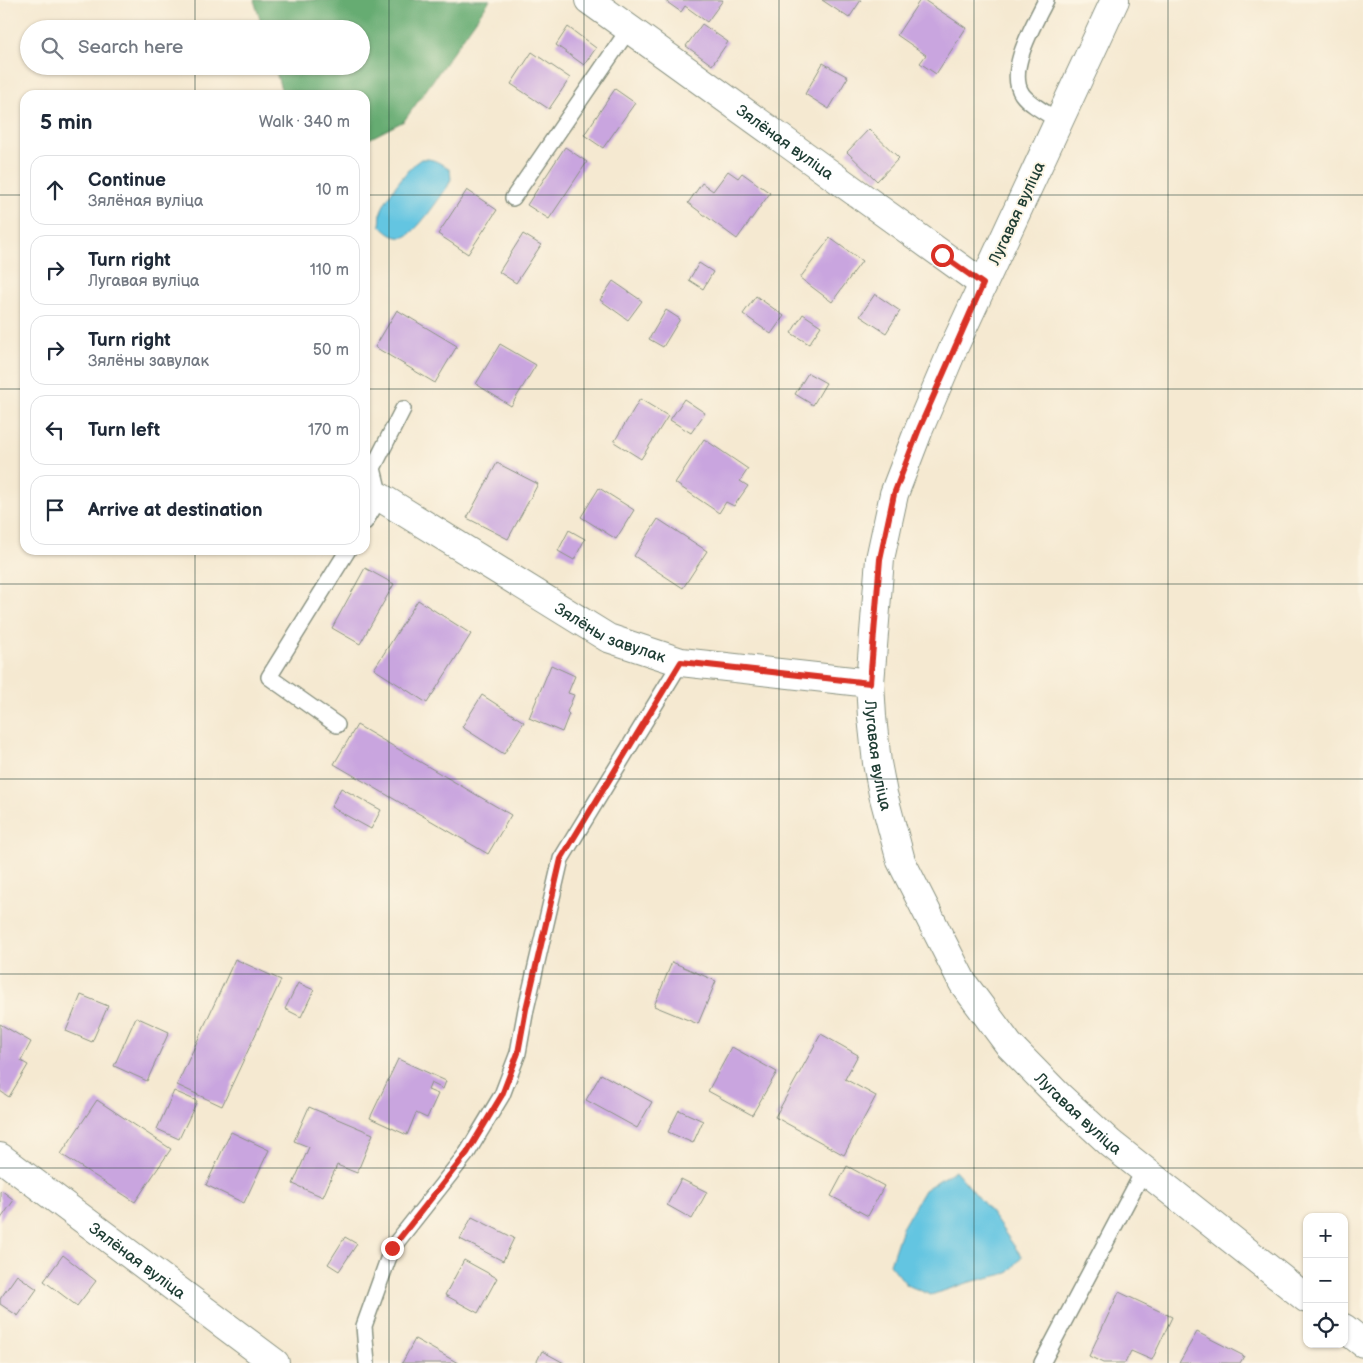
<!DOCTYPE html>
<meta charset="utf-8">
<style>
body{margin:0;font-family:"Balsamiq Sans",sans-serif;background:#f2f2f3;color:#1f2937}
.controls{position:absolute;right:15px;bottom:15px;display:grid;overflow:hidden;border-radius:10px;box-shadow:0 1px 4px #0004}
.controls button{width:45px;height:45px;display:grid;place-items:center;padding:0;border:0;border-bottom:1px solid #e0e1e3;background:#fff;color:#1f2937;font:25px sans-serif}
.stop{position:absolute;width:15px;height:15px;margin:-11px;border:4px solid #d93025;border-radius:50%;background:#fff}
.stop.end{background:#d93025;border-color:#fff;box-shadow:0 1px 5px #0008}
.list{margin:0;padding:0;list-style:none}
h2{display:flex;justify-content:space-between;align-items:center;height:65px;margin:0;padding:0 20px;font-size:21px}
h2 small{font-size:16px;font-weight:400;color:#747a83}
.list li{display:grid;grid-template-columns:32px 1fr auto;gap:15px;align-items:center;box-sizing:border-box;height:70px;margin:0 10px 10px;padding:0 10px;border:1px solid #e0e1e3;border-radius:15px}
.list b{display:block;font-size:19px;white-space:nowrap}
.list p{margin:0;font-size:16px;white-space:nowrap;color:#747a83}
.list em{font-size:16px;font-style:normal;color:#747a83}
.icon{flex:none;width:28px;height:28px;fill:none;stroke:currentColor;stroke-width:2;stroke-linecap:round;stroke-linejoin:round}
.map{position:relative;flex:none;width:1363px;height:1363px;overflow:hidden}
.search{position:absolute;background:#fff;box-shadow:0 1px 4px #0004;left:20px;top:20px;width:350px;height:55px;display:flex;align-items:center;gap:12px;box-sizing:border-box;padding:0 18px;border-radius:28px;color:#747a83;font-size:19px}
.panel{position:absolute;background:#fff;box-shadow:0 1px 4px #0004;left:20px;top:90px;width:350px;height:465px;border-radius:15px}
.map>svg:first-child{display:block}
</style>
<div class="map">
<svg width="1363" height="1363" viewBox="0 0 1363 1363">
<rect width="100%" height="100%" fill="#fcf5e5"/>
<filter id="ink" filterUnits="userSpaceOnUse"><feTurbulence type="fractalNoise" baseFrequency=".02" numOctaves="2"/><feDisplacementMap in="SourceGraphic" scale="10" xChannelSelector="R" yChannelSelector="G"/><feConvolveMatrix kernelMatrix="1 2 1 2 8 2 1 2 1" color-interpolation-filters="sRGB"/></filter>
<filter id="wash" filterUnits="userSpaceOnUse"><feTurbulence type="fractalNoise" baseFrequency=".0096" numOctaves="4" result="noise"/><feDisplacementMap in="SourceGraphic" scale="20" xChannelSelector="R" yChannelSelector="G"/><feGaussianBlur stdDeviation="1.12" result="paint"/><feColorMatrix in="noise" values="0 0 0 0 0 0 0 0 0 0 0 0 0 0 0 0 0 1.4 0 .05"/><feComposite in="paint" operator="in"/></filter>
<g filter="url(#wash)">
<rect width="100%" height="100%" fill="#f5e9d1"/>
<path fill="#66ac72" stroke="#427453" d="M254,0h236l-86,121 -39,20v-46h-82l-9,-29h87v-37h-98z"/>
<path fill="#63c5e1" stroke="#41818a" d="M421,159c13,-1 19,4 29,11l1,9 -3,7c-7,10 -33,49 -44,51 -10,2 -18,-5 -24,-12 1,-5 0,-11 2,-16 6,-14 26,-42 39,-50z
M955,1170l31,36 36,51 -14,16 -38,9 -39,13 -24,-10 -17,-21 12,-36 22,-38z"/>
<g id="blocks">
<path fill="#c9a5df" d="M664,0h59l-16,22 -22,-16 -4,6z
M822,0h39l-12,18z
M920,0h4l42,28 -30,46 -16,-11 6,-8 -29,-20z
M702,24l26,18 -16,23 -26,-19z
M568,27l28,21 -12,17 -28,-20z
M532,52l38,26 -21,31 -38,-25z
M823,63l25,14 -19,32 -24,-15z
M615,89l20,14 -32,45 -19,-13z
M869,129l30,29 -22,23 -30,-29z
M565,147l22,15 -38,57 -22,-14z
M728,171l10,7 4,-5 28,20 -33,46 -49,-36 14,-20 11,8z
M467,190l30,20 -29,44 -30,-20z
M523,234l18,11 -25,38 -17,-11z
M830,238l32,23 -30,41 -32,-24z
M699,263l14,9 -10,17 -14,-9z
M613,281l29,20 -14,19 -28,-20z
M875,294l25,17 -14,22 -26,-17z
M756,296l28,20 -13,18 -28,-20z
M397,310l60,36 -22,37 -60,-36z
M666,310l14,9 -17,28 -14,-8z
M803,314l18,12 -12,18 -18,-11z
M500,344l36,21 -25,41 -35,-22z
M808,373l18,10 -13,22 -18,-11z
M640,399l28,17 -27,43 -27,-17z
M684,399l21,14 -14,20 -21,-13z
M704,439l44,30 -8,12 8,5 -14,20 -8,-4 -7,11 -44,-30z
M497,463l41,21 -30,55 -41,-21z
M599,488l35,22 -18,29 -35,-22z
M658,519l49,32 -24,37 -49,-32z
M569,530l16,9 -11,21 -16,-9z
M365,568l29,16 -34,60 -28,-16z
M418,600l53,34 -44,69 -53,-34z
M551,665l24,11 -7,17 6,2 -7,17 2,2 -7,18 -33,-14z
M482,695l42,27 -20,32 -42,-27z
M357,725l154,90 -23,39 -154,-90z
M341,788l40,22 -10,19 -40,-22z
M235,959l46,21 -59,126 -45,-21z
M672,962l44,19 -18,43 -44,-18z
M298,983l16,7 -13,27 -16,-8z
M81,995l27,11 -16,36 -26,-11z
M136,1017l33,15 -22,49 -33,-15z
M0,1024l31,18 -10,19 7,4 -19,32 -9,-6z
M821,1034l37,21 -13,24 31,17 -32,59 -69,-38z
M732,1047l45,25 -25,43 -44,-24z
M398,1059l48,22 -3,8 -12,-6 -3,7 10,4 -11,24 -11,-5 -9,22 -37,-17z
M601,1074l51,28 -15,26 -51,-28z
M174,1091l23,10 -18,38 -22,-10z
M97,1100l74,49 -36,53 -74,-48z
M309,1107l64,27 -16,39 -20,-8 -14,32 -30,-13 16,-37 -15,-6z
M679,1110l24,11 -10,22 -25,-11z
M231,1132l38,18 -25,53 -38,-18z
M847,1166l37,20 -16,30 -37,-20z
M681,1179l26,13 -15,27 -25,-14z
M1,1190l13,10 -14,20v-28z
M472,1217l42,21 -11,23 -43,-22z
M345,1237l12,7 -18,27 -11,-7z
M63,1255l33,26 -19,25 -33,-25z
M464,1260l33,18 -19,35 -33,-18z
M17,1275l20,14 -19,27 -18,-12v-5z
M1119,1292l53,25 -20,43 -21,-9 -6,12h-22l-14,-7z
M1197,1332l47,24 -4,7h-61z
M415,1339l43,24h-56z
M542,1351l22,12h-28z"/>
</g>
</g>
<g filter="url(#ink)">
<use href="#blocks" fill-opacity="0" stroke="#8a9382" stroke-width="1"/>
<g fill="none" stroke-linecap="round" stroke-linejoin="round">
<g stroke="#8a9382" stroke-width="18">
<path id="service" d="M1046,0c-11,23 -40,70 -24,94 7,10 26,20 37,27
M513,198l116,-169
M365,522l15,-25 -7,-29 30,-59
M337,725l-68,-48 79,-127
M367,1363l-3,-37 28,-78 75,-95 35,-58 16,-42 8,-44 35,-150 120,-197
M1042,1363l102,-193"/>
</g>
<g stroke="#8a9382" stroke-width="30">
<g id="minor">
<path id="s1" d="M589,0l394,284"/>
<path id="s2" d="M380,497l228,141 73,24 189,21"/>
<path id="s3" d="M0,1157l275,206"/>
</g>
</g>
<g stroke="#8a9382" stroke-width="30">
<g id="tertiary">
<path id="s4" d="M1115,0l-162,349 -34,80 -25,65 -14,65 -10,124 2,34 5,46 6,31 18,67 62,122 46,62 49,50 52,48 197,156"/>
<path d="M1344,1328l19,15"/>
</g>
</g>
<use href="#service" stroke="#fff" stroke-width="15"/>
<use href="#minor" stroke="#fff" stroke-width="28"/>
<use href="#tertiary" stroke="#fff" stroke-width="28"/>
</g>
</g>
<g fill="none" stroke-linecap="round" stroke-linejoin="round" filter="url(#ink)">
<path stroke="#d93025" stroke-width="6" d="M392,1248l75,-95 35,-58 16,-42 8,-44 35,-150 120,-197 189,21 10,-124 14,-65 25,-65 64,-145 -41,-29"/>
</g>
<path fill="none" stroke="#1f3d34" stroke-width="1" stroke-opacity="0.55" d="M195,0v29M389,0v1363M584,0v1363M779,0v1363M974,0v1363M1168,0v1363M195,66v29M0,195h25M365,195h998M0,389h25M365,389h998M195,550v813M0,584h1363M0,779h1363M0,974h1363M0,1168h1363"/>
<g text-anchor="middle" stroke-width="4" stroke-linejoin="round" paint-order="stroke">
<g font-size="16" fill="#1f3d34" stroke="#fcf5e5">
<text dy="6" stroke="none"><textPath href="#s1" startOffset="242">Зялёная вуліца</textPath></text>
<text transform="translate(1016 213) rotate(-65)" y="6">Лугавая вуліца</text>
<text dy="6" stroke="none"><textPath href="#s2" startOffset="268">Зялёны завулак</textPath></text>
<text dy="6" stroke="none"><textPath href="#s4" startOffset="805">Лугавая вуліца</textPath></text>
<text dy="6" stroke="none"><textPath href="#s4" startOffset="1225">Лугавая вуліца</textPath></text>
<text dy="6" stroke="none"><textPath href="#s3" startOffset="172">Зялёная вуліца</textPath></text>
</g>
</g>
</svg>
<div class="controls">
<button>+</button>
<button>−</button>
<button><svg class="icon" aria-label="locate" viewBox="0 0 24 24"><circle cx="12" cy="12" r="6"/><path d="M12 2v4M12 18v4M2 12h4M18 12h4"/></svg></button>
</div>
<div class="stop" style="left:942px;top:255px"></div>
<div class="stop end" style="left:392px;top:1248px"></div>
<div class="search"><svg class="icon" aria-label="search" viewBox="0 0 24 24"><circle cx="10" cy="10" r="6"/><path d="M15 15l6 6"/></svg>Search here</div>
<section class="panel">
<h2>5 min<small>Walk · 340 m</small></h2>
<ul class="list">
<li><svg class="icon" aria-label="ahead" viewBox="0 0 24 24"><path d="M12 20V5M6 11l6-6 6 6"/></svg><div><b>Continue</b><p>Зялёная вуліца</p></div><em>10 m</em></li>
<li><svg class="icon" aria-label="right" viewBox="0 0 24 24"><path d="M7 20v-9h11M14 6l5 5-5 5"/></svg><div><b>Turn right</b><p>Лугавая вуліца</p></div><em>110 m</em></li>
<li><svg class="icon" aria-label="right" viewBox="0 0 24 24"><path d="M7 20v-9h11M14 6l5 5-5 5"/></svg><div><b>Turn right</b><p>Зялёны завулак</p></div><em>50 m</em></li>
<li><svg class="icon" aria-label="left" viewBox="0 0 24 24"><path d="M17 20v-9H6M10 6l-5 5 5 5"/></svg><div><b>Turn left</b></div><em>170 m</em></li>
<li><svg class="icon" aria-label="arrive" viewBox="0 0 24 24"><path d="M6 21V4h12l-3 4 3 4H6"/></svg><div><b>Arrive at destination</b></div></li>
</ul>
</section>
</div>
